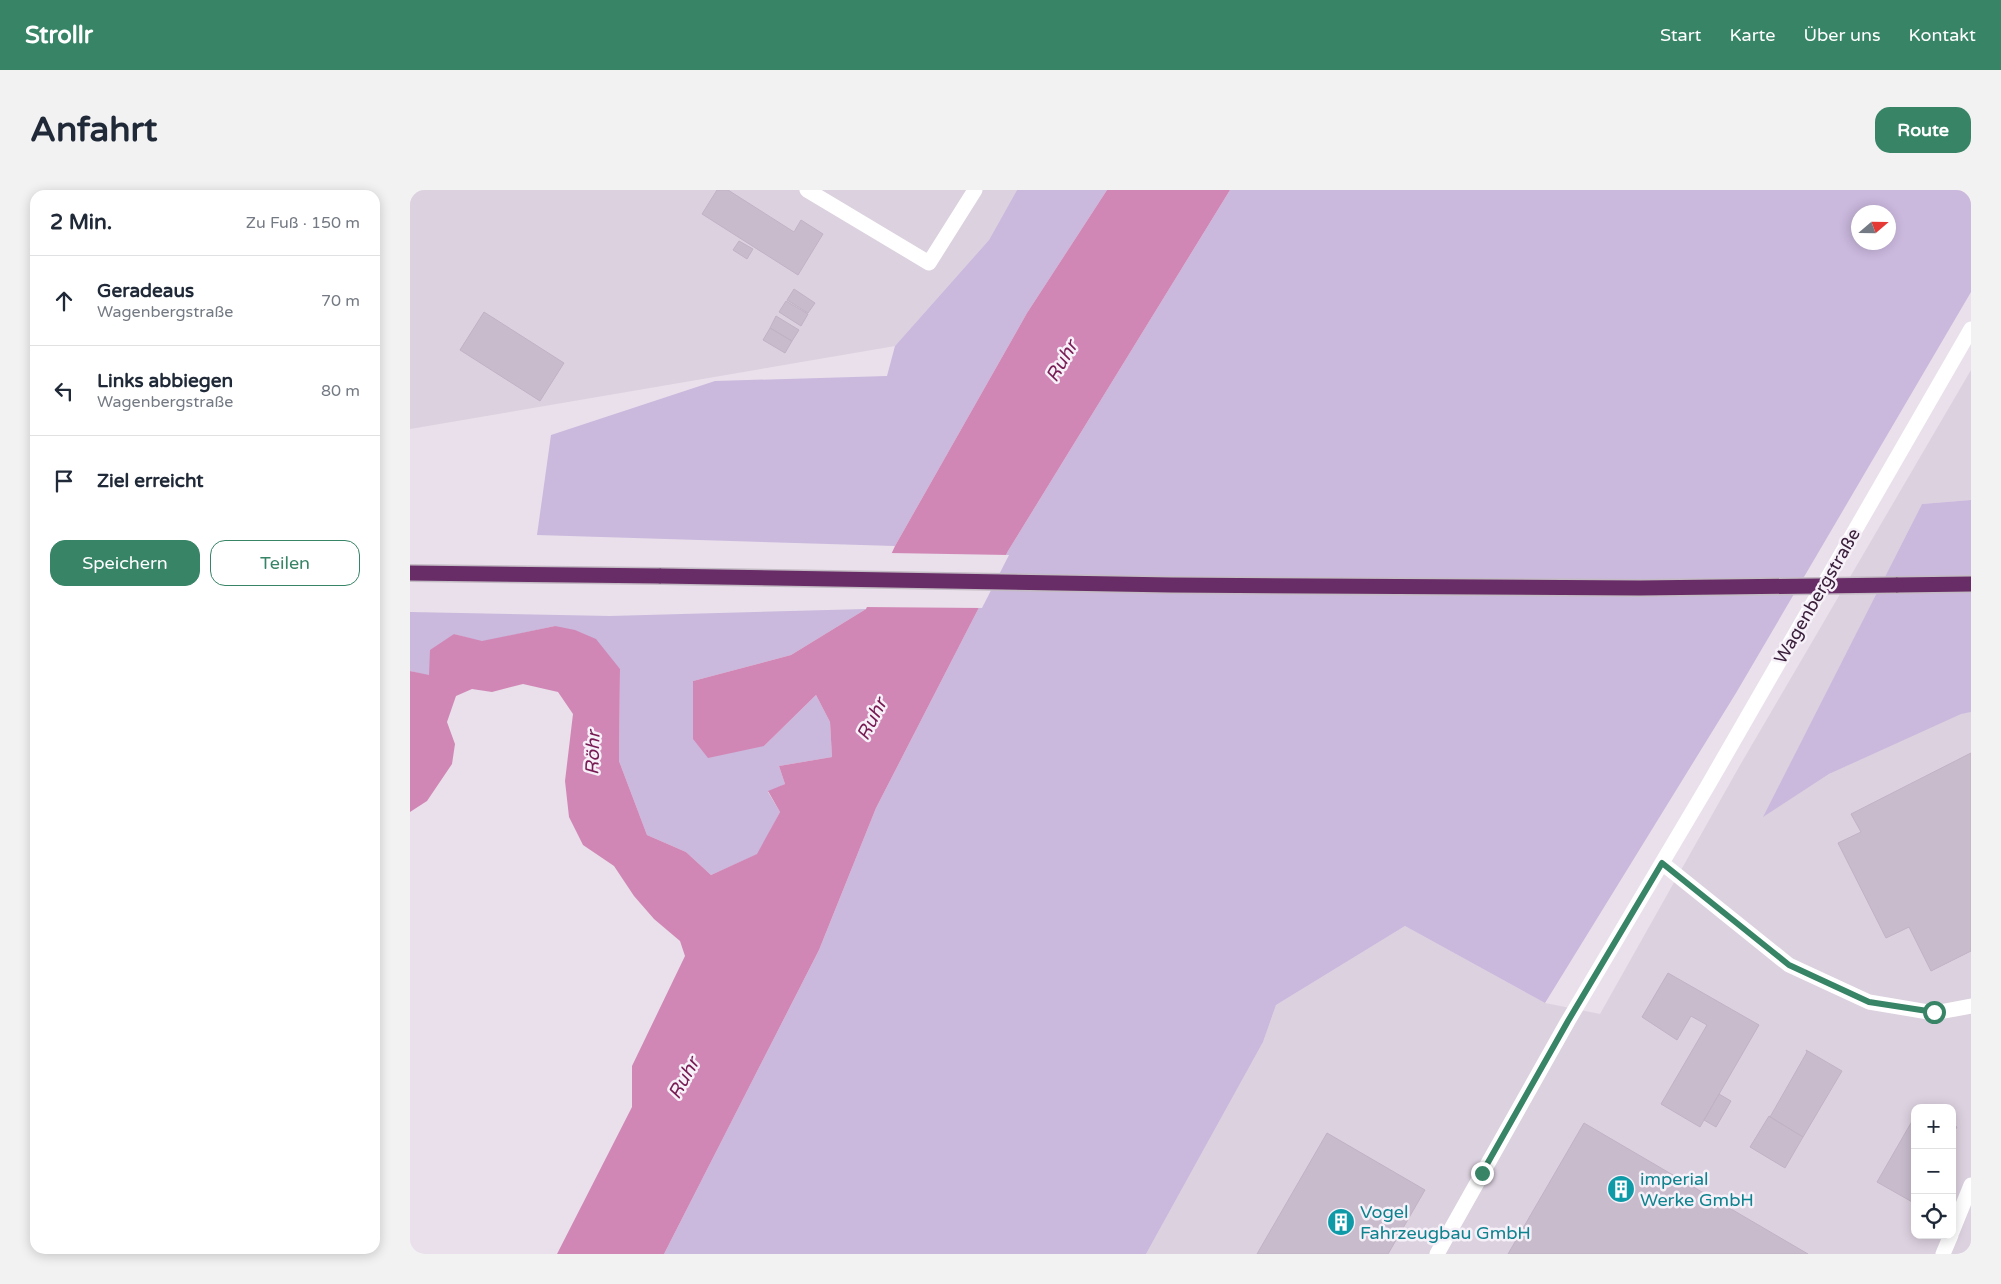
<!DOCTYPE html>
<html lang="de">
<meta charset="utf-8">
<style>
body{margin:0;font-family:"Varela Round",sans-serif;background:#f2f2f3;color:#1f2937}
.controls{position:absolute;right:15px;bottom:15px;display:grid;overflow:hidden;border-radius:10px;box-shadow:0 2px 12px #0003}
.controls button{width:45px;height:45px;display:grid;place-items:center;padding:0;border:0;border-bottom:1px solid #e0e1e3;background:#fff;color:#1f2937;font:25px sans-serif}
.compass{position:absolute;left:1441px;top:15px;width:45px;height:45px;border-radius:50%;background:#fff;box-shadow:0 2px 12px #0003;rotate:70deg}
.stop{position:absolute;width:15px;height:15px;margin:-11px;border:4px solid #378466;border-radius:50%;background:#fff}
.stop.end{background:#378466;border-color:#fff;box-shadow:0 1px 5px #0008}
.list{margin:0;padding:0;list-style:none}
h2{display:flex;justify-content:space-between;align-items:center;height:65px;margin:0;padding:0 20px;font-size:21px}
h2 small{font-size:16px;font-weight:400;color:#747a83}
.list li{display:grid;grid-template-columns:32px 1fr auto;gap:15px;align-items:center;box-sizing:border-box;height:90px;padding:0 20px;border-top:1px solid #e0e1e3}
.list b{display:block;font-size:19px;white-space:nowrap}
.list p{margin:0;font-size:16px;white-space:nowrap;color:#747a83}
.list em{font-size:16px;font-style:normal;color:#747a83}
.actions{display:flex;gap:10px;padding:15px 20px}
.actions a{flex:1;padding:11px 0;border:1px solid #378466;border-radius:15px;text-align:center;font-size:18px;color:#378466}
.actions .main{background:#378466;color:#fff}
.icon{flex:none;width:28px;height:28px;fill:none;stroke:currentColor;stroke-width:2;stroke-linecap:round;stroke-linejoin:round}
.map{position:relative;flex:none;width:1561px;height:1064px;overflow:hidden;border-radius:15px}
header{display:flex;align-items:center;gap:30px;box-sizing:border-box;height:70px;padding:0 25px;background:#378466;color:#fff}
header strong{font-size:24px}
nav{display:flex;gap:28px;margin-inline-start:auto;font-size:18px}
.intro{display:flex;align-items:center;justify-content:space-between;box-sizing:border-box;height:120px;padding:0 30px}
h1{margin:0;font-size:35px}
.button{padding:12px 22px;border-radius:15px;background:#378466;color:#fff;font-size:18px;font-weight:700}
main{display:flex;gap:30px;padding:0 30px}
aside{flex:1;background:#fff;border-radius:15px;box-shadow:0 2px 12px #0003}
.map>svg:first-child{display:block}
</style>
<header>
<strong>Strollr</strong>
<nav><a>Start</a><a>Karte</a><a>Über uns</a><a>Kontakt</a></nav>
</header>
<div class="intro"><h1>Anfahrt</h1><a class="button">Route</a></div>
<main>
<aside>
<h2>2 Min.<small>Zu Fuß · 150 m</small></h2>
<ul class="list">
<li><svg class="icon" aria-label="ahead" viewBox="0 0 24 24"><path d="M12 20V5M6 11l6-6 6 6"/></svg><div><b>Geradeaus</b><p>Wagenbergstraße</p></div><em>70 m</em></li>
<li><svg class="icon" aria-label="left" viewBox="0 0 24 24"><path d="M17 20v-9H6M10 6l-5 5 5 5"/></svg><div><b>Links abbiegen</b><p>Wagenbergstraße</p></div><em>80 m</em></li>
<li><svg class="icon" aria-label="arrive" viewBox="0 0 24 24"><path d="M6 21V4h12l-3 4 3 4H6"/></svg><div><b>Ziel erreicht</b></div></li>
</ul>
<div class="actions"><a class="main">Speichern</a><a>Teilen</a></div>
</aside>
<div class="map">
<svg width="1561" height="1064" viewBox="0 0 1561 1064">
<rect width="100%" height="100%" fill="#e9e0eb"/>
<path fill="#dcd1df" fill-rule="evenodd" d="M0,0h607l-28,50 -94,106 -485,83z
M1561,180v130l-49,4 -158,312 65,-42 132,-61 10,-1v542h-825l117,-212 13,-37 129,-79 140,77 55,11 139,-247zM1505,918h37v127h-37z"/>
<path fill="#cab8dd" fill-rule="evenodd" d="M607,0h90l-80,123 -132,233 -358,-11 14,-100 164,-54 172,-5 8,-30 94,-106z
M820,0h741v102l-235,401 -191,310 -140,-77 -129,79 -13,37 -117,212h-482l155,-304 57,-142 132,-257zM1448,22h30v30h-30z
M1561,310v212l-10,2 -132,60 -66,43 159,-313z
M456,419l-75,46 -98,26 71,65 52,-51 14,27 2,35 -53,9 6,18 -17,8 12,20 -22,42 -47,21 -25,-23 -39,-17 -28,-74 1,-92 -65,-43 -73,16 -28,-8 -25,42 -19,-5v-59l200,4z"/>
<path fill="#d187b5" d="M697,0h123l-222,361 -132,257 -57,142 -155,304h-107l75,-147v-41l53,-110 -5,-15 -26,-22 -20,-23 -20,-30 -31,-21 -14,-28 -4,-36 8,-67 -15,-22 -35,-8 -31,8 -20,-3 -16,7 -9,26 8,22 -3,20 -25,37 -17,11v-141l19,4 1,-25 24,-16 28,7 73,-15 20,4 21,9 24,30 -1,92 28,74 39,17 25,23 46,-21 23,-42 -12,-21 17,-7 -6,-18 53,-9 -2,-35 -14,-27 -52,51 -56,12 -15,-19v-58l98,-26 75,-46 29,-63 132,-233z"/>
<path fill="#e9e0eb" d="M479,363l120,2 -27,53 -118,-1z"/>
<path fill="#c8bccc" stroke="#c1b2c5" d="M307,0h11l66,42 7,-12 22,14 -25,41 -96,-61z
M329,51l14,8 -6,10 -14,-9z
M384,99l21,14 -7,10 -21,-13z
M376,111l22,13 -7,12 -22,-14z
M74,122l80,51 -24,38 -80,-51z
M366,126l23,14 -7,11 -22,-13z
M360,138l22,13 -7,12 -22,-13z
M1561,563v198l-40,20 -22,-44 -23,11 -48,-95 23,-11 -10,-18z
M1258,783l91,52 -59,102 -39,-23 46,-79 -16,-9 -14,24 -35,-23z
M1396,860l36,21 -39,66 -33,-20 37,-65z
M1309,904l12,7 -15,26 -12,-7z
M1359,926l34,21 -18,31 -35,-21z
M1505,926v85l-1,2 -37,-21z
M1174,933l224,131h-300z
M1542,934l5,3 -5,8z
M917,943l98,57 -37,64h-131z"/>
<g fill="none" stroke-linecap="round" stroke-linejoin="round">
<g stroke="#c4bcc4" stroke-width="18">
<path id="highway" d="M0,383l251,3
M1486,395l75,-1"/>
</g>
<path stroke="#fff" stroke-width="15" d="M397,0l122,73 46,-73
M1252,673l127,102 80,37 65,11 37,-7
M1542,1042l19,-47
M1027,1064l131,-233 139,-234 264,-458
M1533,1064l8,-19"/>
<use href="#highway" stroke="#682c67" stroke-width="15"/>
<g stroke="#c4bcc4" stroke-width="18" stroke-linecap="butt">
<path id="highway-bridge" d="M251,386l510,9 469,3 256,-3"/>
</g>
<use href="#highway-bridge" stroke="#682c67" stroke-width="15"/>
</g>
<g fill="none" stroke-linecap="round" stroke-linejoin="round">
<path stroke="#378466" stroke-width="6" d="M1072,983l86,-152 94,-158 127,102 80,37 65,10"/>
</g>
<defs>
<g id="building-disc" transform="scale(1.4375)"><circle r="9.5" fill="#0f9aa8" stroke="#f6f0f8"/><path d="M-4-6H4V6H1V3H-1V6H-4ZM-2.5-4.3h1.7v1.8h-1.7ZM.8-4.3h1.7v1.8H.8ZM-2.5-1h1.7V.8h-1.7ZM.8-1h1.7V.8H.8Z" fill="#fff"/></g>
</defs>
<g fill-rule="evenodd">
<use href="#building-disc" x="1211" y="999"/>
<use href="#building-disc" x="931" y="1032"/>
</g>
<g text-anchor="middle" stroke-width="5" stroke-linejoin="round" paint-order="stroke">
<g font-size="18" fill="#3b203c" stroke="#f6f0f8">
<text transform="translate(1407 406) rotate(-60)" y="6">Wagenbergstraße</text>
</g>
<g font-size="18" fill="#0d838f" stroke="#f6f0f8" text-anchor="start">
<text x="1230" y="995">imperial<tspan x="1230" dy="21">Werke GmbH</tspan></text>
<text x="950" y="1028">Vogel<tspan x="950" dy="21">Fahrzeugbau GmbH</tspan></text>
</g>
<g font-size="19" font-style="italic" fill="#781a53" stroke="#f6f0f8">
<text transform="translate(651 171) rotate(-60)" y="7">Ruhr</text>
<text transform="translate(461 529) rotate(-63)" y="7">Ruhr</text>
<text transform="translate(182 563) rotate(-88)" y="7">Röhr</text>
<text transform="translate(273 888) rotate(-61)" y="7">Ruhr</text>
</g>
</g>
</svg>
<div class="controls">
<button>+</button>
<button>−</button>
<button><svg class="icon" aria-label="locate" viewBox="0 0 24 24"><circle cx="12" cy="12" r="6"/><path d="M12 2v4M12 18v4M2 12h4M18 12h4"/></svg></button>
</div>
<svg class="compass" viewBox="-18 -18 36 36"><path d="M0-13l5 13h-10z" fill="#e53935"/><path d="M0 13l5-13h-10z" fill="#747a83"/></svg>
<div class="stop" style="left:1524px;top:822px"></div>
<div class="stop end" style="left:1072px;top:983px"></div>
</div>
</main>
